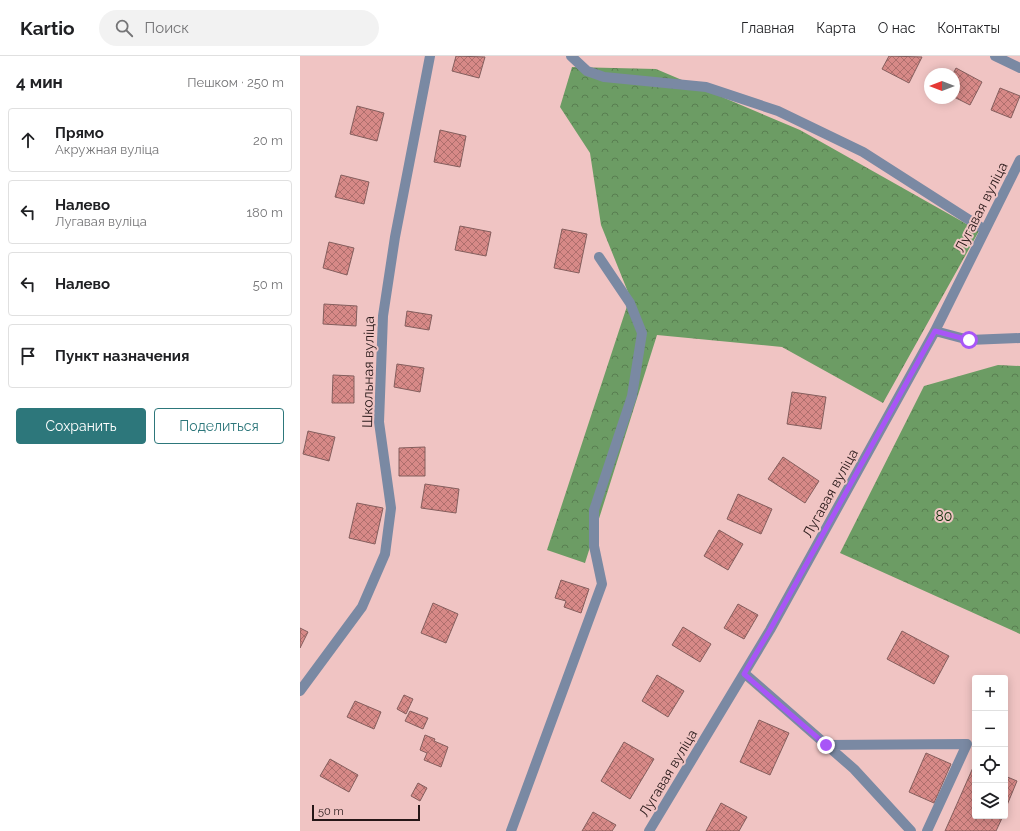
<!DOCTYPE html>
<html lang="ru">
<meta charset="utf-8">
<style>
body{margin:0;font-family:Raleway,sans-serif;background:#f2f2f2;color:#202124}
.controls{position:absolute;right:12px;bottom:12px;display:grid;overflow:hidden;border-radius:4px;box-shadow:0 2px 10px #0003}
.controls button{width:36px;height:36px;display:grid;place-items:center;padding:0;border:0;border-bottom:1px solid #e0e0e0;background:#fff;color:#202124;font:20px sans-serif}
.compass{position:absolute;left:624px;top:12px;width:36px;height:36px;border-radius:50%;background:#fff;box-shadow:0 2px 10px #0003;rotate:270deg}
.scale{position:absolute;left:12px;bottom:10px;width:108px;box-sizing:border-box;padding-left:4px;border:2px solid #261717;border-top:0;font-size:11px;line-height:14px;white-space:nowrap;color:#261717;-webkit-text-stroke:3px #f0c4c3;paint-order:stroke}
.stop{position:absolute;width:12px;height:12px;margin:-9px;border:3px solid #a855f7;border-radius:50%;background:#fff}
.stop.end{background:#a855f7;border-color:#fff;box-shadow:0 1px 4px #0008}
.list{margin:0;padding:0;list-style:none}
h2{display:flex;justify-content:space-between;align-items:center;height:52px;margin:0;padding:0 16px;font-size:17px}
h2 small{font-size:13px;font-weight:400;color:#757577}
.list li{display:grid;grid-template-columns:26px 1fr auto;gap:12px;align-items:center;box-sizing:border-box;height:64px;margin:0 8px 8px;padding:0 8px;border:1px solid #e0e0e0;border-radius:4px}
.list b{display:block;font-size:15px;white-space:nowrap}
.list p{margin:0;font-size:13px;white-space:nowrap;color:#757577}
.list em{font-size:13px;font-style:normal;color:#757577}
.actions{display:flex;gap:8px;padding:12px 16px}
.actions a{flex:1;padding:9px 0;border:1px solid #2d777b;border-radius:4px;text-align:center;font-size:14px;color:#2d777b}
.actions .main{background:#2d777b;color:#fff}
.icon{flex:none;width:22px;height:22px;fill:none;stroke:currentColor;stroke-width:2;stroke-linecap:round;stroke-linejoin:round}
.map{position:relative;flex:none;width:720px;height:775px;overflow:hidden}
header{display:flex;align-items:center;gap:24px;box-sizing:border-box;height:56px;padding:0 20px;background:#fff;border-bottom:1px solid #e0e0e0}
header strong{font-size:19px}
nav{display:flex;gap:22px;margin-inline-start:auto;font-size:14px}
.search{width:280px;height:36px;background:#f2f2f2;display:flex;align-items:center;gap:10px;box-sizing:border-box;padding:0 14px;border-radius:22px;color:#757577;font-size:15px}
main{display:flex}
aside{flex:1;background:#fff}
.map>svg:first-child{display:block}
</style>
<header>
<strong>Kartio</strong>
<div class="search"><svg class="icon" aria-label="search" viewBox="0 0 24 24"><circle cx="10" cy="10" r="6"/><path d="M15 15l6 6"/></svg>Поиск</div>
<nav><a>Главная</a><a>Карта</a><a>О нас</a><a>Контакты</a></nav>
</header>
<main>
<aside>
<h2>4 мин<small>Пешком · 250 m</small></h2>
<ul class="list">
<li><svg class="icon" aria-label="ahead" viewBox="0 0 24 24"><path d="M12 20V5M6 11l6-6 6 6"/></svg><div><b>Прямо</b><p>Акружная вуліца</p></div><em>20 m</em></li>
<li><svg class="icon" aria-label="left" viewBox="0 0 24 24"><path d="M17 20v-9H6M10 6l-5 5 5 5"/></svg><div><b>Налево</b><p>Лугавая вуліца</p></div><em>180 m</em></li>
<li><svg class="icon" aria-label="left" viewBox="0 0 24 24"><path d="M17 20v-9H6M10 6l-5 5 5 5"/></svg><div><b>Налево</b></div><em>50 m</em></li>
<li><svg class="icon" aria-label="arrive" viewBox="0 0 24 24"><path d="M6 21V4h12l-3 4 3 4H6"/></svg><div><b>Пункт назначения</b></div></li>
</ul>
<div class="actions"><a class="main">Сохранить</a><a>Поделиться</a></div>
</aside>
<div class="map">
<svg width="720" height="775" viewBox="0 0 720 775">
<defs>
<pattern id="forest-crowns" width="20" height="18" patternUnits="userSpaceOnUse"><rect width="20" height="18" fill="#6c9c64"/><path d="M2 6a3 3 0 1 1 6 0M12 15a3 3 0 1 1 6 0" fill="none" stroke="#597e51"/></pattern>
<pattern id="building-cross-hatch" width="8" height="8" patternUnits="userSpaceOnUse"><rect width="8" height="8" fill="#d78987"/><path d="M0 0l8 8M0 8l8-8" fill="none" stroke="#ae6f6d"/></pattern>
</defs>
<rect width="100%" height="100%" fill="#f0c4c3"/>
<path fill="url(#forest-crowns)" d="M272,11l84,2 144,61 179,101 -96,172 -101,-56 -125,-12 -72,228 -38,-13 83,-253 -29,-72 -11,-72 -30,-46z
M698,309l22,1v268l-180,-81 84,-167z"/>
<path fill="url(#building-cross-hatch)" stroke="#845e5d" d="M156,0l29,1 -6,21 -27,-7z
M589,0l33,1 -13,26 -27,-14z
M656,12l26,14 -12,23 -16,-8v-23h-1z
M700,32l20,8 -9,22 -20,-8z
M57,50l27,7 -7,28 -27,-7z
M140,74l26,6 -6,31 -26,-5z
M41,119l28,7 -5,22 -29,-7z
M160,170l31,6 -5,24 -31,-6z
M262,173l25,5 -8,39 -25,-5z
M29,186l25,6 -7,27 -24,-7z
M24,248l33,2 -1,20 -33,-2z
M107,255l25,4 -3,15 -24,-4z
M97,308l27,4 -4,24 -26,-5z
M33,319l21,1v27h-22z
M492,336l34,5 -5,32 -34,-5z
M8,375l27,6 -6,24 -26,-7z
M125,391v29h-26v-28z
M483,401l36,24 -14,22 -37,-24z
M125,428l34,5 -3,24 -35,-5z
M438,438l34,15 -11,25 -34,-15z
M57,447l26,5 -8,36 -26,-6z
M419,474l24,14 -15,26 -24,-14z
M261,524l28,9 -8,24 -17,-6 2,-6 -11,-3z
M133,547l25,11 -12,29 -25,-10z
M438,548l20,11 -14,24 -20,-11z
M383,571l28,17 -11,18 -28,-17z
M0,572l8,4 -8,16z
M602,575l47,25 -15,28 -47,-25z
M357,619l27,16 -16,26 -26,-16z
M104,639l9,4 -7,15 -9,-5z
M55,645l26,11 -7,17 -27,-12z
M110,655l18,7 -5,11 -18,-8z
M459,664l30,13 -19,42 -30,-13z
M125,679l10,4 -1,2 14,6 -7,20 -17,-7 3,-7 -7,-3z
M324,686l30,17 -24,40 -29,-18z
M626,697l25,11 -17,39 -25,-11z
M30,703l28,16 -9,17 -29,-16z
M675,707v53h28l-7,15h-51z
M705,720l12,5 -12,29z
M118,727l9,5 -7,13 -9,-5z
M421,747l26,14 -8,14h-33z
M293,756l23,13 -4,6h-30z"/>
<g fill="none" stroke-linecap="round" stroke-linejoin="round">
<path stroke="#7a89a3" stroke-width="10" d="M271,0l16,15 17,6 102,10 72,24 85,41 122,78
M695,0l25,12
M635,275l34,9 51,-2
M444,617l110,96 57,62
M0,635l62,-84 23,-53 6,-46 -12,-86 4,-106 12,-79 35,-181
M526,689l141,-1 -40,87
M211,775l91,-247 -8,-38v-36l38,-114 10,-63 -12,-30 -31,-46
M349,775l121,-201 165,-299 85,-171"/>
</g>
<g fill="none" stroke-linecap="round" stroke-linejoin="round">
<path stroke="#a855f7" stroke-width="5" d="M526,689l-82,-71 26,-44 165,-299 34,9"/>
</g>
<g text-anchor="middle" stroke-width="4" stroke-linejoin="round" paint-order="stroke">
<g font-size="14" fill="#261717" stroke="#f0c4c3">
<text transform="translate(681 151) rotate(-63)" y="5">Лугавая вуліца</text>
<text transform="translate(68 316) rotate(-89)" y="5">Школьная вуліца</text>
<text transform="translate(530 437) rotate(-61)" y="5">Лугавая вуліца</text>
<text transform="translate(368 717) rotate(-59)" y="5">Лугавая вуліца</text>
</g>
<g font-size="14" fill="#12340d" stroke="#f0c4c3">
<text x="644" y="465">80</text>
</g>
</g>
</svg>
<div class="controls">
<button>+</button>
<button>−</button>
<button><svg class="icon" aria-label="locate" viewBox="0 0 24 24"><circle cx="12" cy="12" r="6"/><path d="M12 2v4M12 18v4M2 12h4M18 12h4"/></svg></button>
<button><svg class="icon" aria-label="layers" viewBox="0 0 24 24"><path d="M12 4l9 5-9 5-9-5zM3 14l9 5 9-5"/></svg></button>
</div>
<svg class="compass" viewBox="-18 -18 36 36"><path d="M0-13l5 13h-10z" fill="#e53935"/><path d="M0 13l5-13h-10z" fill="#757577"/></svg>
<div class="scale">50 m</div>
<div class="stop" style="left:669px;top:284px"></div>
<div class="stop end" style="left:526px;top:689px"></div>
</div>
</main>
